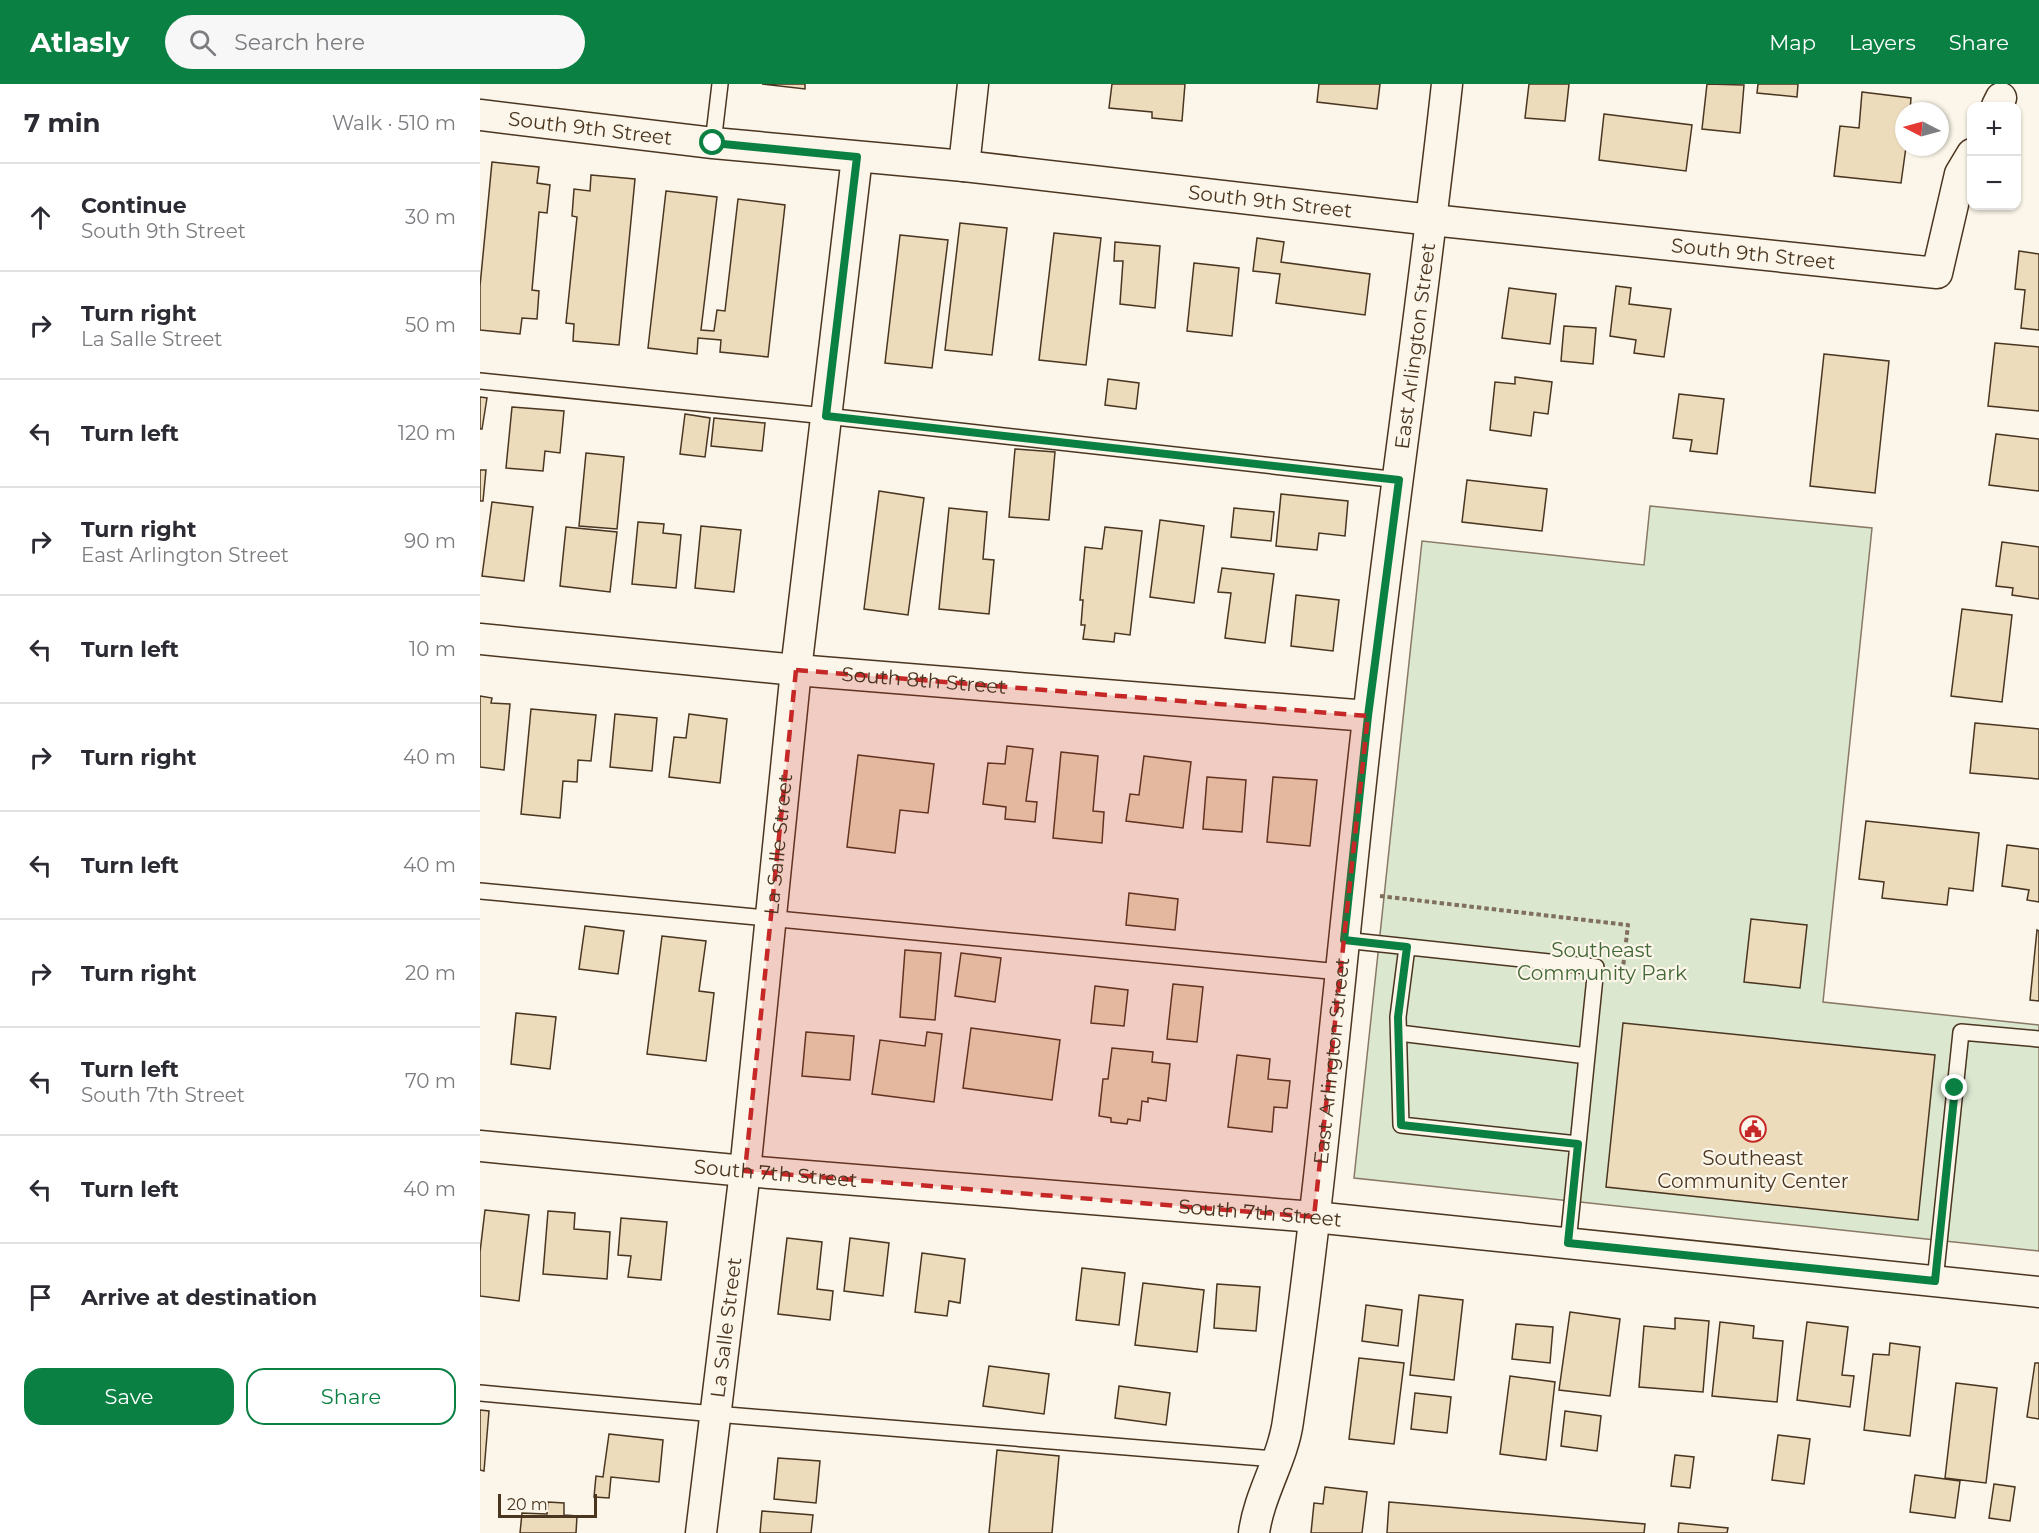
<!DOCTYPE html>
<meta charset="utf-8">
<style>
body{margin:0;font-family:Montserrat,sans-serif;background:#f7f7f7;color:#2b2b33}
.controls{position:absolute;right:18px;top:18px;display:grid;overflow:hidden;border-radius:12px;box-shadow:0 2px 4px #0004}
.controls button{width:54px;height:54px;display:grid;place-items:center;padding:0;border:0;border-bottom:2px solid #e1e1e2;background:#fff;color:#2b2b33;font:30px sans-serif}
.compass{position:absolute;left:1415px;top:18px;width:54px;height:54px;border-radius:50%;background:#fff;box-shadow:0 2px 4px #0004;rotate:276deg}
.scale{position:absolute;left:18px;bottom:15px;width:99px;box-sizing:border-box;padding-left:6px;border:3px solid #4a3520;border-top:0;font-size:16px;line-height:21px;white-space:nowrap;color:#4a3520;-webkit-text-stroke:4px #fbf6e9;paint-order:stroke}
.stop{position:absolute;width:18px;height:18px;margin:-14px;border:4px solid #0b8043;border-radius:50%;background:#fff}
.stop.end{background:#0b8043;border-color:#fff;box-shadow:0 2px 6px #0008}
.list{margin:0;padding:0;list-style:none}
h2{display:flex;justify-content:space-between;align-items:center;height:78px;margin:0;padding:0 24px;font-size:26px}
h2 small{font-size:20px;font-weight:400;color:#7c7c81}
.list li{display:grid;grid-template-columns:39px 1fr auto;gap:18px;align-items:center;box-sizing:border-box;height:108px;padding:0 24px;border-top:2px solid #e1e1e2}
.list b{display:block;font-size:22px;white-space:nowrap}
.list p{margin:0;font-size:20px;white-space:nowrap;color:#7c7c81}
.list em{font-size:20px;font-style:normal;color:#7c7c81}
.actions{display:flex;gap:12px;padding:18px 24px}
.actions a{flex:1;padding:14px 0;border:2px solid #0b8043;border-radius:18px;text-align:center;font-size:21px;color:#0b8043}
.actions .main{background:#0b8043;color:#fff}
.icon{flex:none;width:33px;height:33px;fill:none;stroke:currentColor;stroke-width:2;stroke-linecap:round;stroke-linejoin:round}
.map{position:relative;flex:none;width:1559px;height:1449px;overflow:hidden}
header{display:flex;align-items:center;gap:36px;box-sizing:border-box;height:84px;padding:0 30px;background:#0b8043;color:#fff}
header strong{font-size:28px}
nav{display:flex;gap:33px;margin-inline-start:auto;font-size:21px}
.search{width:420px;height:54px;background:#f7f7f7;display:flex;align-items:center;gap:15px;box-sizing:border-box;padding:0 21px;border-radius:33px;color:#7c7c81;font-size:22px}
main{display:flex}
aside{flex:1;background:#fff}
.map>svg:first-child{display:block}
</style>
<header>
<strong>Atlasly</strong>
<div class="search"><svg class="icon" aria-label="search" viewBox="0 0 24 24"><circle cx="10" cy="10" r="6"/><path d="M15 15l6 6"/></svg>Search here</div>
<nav><a>Map</a><a>Layers</a><a>Share</a></nav>
</header>
<main>
<aside>
<h2>7 min<small>Walk · 510 m</small></h2>
<ul class="list">
<li><svg class="icon" aria-label="ahead" viewBox="0 0 24 24"><path d="M12 20V5M6 11l6-6 6 6"/></svg><div><b>Continue</b><p>South 9th Street</p></div><em>30 m</em></li>
<li><svg class="icon" aria-label="right" viewBox="0 0 24 24"><path d="M7 20v-9h11M14 6l5 5-5 5"/></svg><div><b>Turn right</b><p>La Salle Street</p></div><em>50 m</em></li>
<li><svg class="icon" aria-label="left" viewBox="0 0 24 24"><path d="M17 20v-9H6M10 6l-5 5 5 5"/></svg><div><b>Turn left</b></div><em>120 m</em></li>
<li><svg class="icon" aria-label="right" viewBox="0 0 24 24"><path d="M7 20v-9h11M14 6l5 5-5 5"/></svg><div><b>Turn right</b><p>East Arlington Street</p></div><em>90 m</em></li>
<li><svg class="icon" aria-label="left" viewBox="0 0 24 24"><path d="M17 20v-9H6M10 6l-5 5 5 5"/></svg><div><b>Turn left</b></div><em>10 m</em></li>
<li><svg class="icon" aria-label="right" viewBox="0 0 24 24"><path d="M7 20v-9h11M14 6l5 5-5 5"/></svg><div><b>Turn right</b></div><em>40 m</em></li>
<li><svg class="icon" aria-label="left" viewBox="0 0 24 24"><path d="M17 20v-9H6M10 6l-5 5 5 5"/></svg><div><b>Turn left</b></div><em>40 m</em></li>
<li><svg class="icon" aria-label="right" viewBox="0 0 24 24"><path d="M7 20v-9h11M14 6l5 5-5 5"/></svg><div><b>Turn right</b></div><em>20 m</em></li>
<li><svg class="icon" aria-label="left" viewBox="0 0 24 24"><path d="M17 20v-9H6M10 6l-5 5 5 5"/></svg><div><b>Turn left</b><p>South 7th Street</p></div><em>70 m</em></li>
<li><svg class="icon" aria-label="left" viewBox="0 0 24 24"><path d="M17 20v-9H6M10 6l-5 5 5 5"/></svg><div><b>Turn left</b></div><em>40 m</em></li>
<li><svg class="icon" aria-label="arrive" viewBox="0 0 24 24"><path d="M6 21V4h12l-3 4 3 4H6"/></svg><div><b>Arrive at destination</b></div></li>
</ul>
<div class="actions"><a class="main">Save</a><a>Share</a></div>
</aside>
<div class="map">
<svg width="1559" height="1449" viewBox="0 0 1559 1449">
<rect width="100%" height="100%" fill="#fbf6e9"/>
<path fill="#dce7d0" stroke="#887966" stroke-width="1.5" d="M1170,422l222,22 -49,474 216,23v226l-685,-73 68,-637 222,24z"/>
<path fill="#ecdcbc" stroke="#4a3520" stroke-width="1.5" d="M282,0h43v5z
M632,0h73l-3,37 -30,-3v-6l-43,-4z
M839,0h61l-3,25 -60,-7z
M1049,0h40l-4,37 -40,-3z
M1227,0l37,1 -4,48 -38,-4z
M1278,0h40l-1,13 -40,-4z
M1382,8l49,6 -1,13h-6v36h2l-5,36 -67,-7 6,-50 19,2z
M1124,30l88,11 -6,46 -87,-11z
M12,78l47,5 -2,16 13,2 -3,28 -8,-1 -7,78 7,1 -2,28 -15,-1 -2,16 -40,-4v-44z
M111,91l44,4 -16,166 -46,-4 1,-17 -8,-1 11,-106 -5,-1 2,-27 16,2z
M186,107l51,6 -16,133 13,1 3,-21 8,1 13,-112 47,6 -17,152 -48,-5 1,-12 -23,-2 -1,16 -49,-6z
M480,139l47,5 -15,127 -47,-5z
M574,149l47,5 -15,127 -47,-5z
M420,151l48,5 -16,128 -47,-5z
M777,154l27,4 -3,20 89,12 -5,41 -89,-12 4,-29 -27,-3z
M635,158l45,4 -5,62 -35,-4 3,-43h-9z
M1539,167l20,3v76l-18,-2 4,-38 -10,-1z
M714,179l45,5 -7,68 -45,-5z
M1136,202l15,2 -2,16 42,5 -7,48 -30,-4 2,-13 -26,-4z
M1029,204l47,6 -6,50 -48,-6z
M1084,242l32,2 -3,36 -32,-3z
M1515,259l44,4v64l-51,-5z
M1344,270l65,7 -14,132 -65,-7z
M1035,293l37,5 -4,32 -14,-2 -3,24 -41,-6 5,-48 20,2z
M628,295l31,4 -3,26 -31,-4z
M1199,310l45,5 -7,55 -27,-3 2,-11 -19,-2z
M0,313l7,1 -5,31h-2z
M32,323l52,4 -4,42 -15,-2 -2,20 -37,-3z
M205,330l25,4 -5,39 -25,-3z
M234,334l51,5 -3,28 -51,-5z
M1516,350l43,5v52l-50,-6z
M535,365l40,3 -6,68 -40,-3z
M106,369l38,4 -7,72 -38,-3z
M0,386h6l-3,31h-3z
M987,396l80,9 -5,42 -80,-9z
M399,407l45,7 -16,117 -44,-6z
M801,410l67,7 -3,35 -26,-3 -2,17 -41,-4z
M12,418l41,5 -9,74 -42,-5z
M469,424l38,4 -4,47 11,1 -5,54 -50,-5z
M754,424l40,4 -3,29 -40,-4z
M680,436l44,6 -10,77 -44,-6z
M158,438l26,2 -1,9 18,2 -5,53 -44,-4z
M221,442l40,4 -7,62 -39,-4z
M86,443l51,5 -7,60 -50,-6z
M625,443l37,4 -12,104 -15,-2 -1,9 -31,-3 2,-14h-4l2,-25h-3l5,-53 17,2z
M1522,458l37,5v52l-27,-4 1,-7 -17,-2z
M742,484l52,6 -9,69 -40,-5 6,-45 -13,-1z
M816,511l43,5 -6,51 -42,-5z
M1482,525l50,6 -10,87 -51,-6z
M0,612l12,2 -1,5 19,1 -6,66 -24,-3z
M51,625l65,6 -5,46 -13,-1 -1,22 -14,-1 -3,37 -39,-4z
M135,630l42,4 -5,53 -42,-4z
M209,630l38,5 -7,64 -51,-6 5,-40 12,1z
M1495,639l64,6v50l-69,-6z
M527,662l26,3 -7,52 11,1 -2,20 -30,-3 1,-12 -23,-3 5,-41 17,1z
M581,668l37,4 -5,55 11,1 -2,31 -49,-5z
M378,671l76,9 -6,49 -28,-3 -5,43 -48,-6z
M664,672l47,6 -8,66 -57,-7 4,-27 9,1z
M727,693l39,3 -4,52 -39,-3z
M793,693l44,3 -7,66 -43,-4z
M1386,737l113,12 -6,58 -24,-3 -2,17 -65,-7 2,-16 -25,-3z
M1527,761l32,4v53l-12,-2 2,-10 -27,-4z
M649,809l49,6 -3,31 -49,-5z
M1271,835l56,6 -7,63 -56,-6z
M105,842l39,5 -6,43 -39,-5z
M1557,846l2,1v70l-9,-1z
M182,852l44,5 -7,50 15,2 -8,68 -59,-7z
M425,866l36,3 -6,67 -35,-3z
M481,869l40,5 -6,44 -40,-6z
M693,900l30,3 -6,55 -30,-3z
M615,902l33,4 -4,36 -33,-3z
M36,929l40,4 -6,52 -39,-5z
M1143,939l312,32 -17,165 -312,-33z
M491,944l89,12 -8,60 -89,-12z
M326,948l48,4 -4,44 -48,-4z
M447,948l15,2 -8,68 -62,-8 8,-54 45,6z
M632,964l41,4 -1,10 18,2 -4,37 -18,-3v4l-6,-1 -2,20 -12,-2 -1,5 -16,-2v-4l-12,-2 4,-37h5z
M757,971l33,4 -2,20 22,2 -3,27 -13,-1 -2,25 -44,-5z
M5,1126l44,5 -10,86 -39,-5v-44z
M68,1127l27,2 -1,16 36,3 -3,47 -64,-5z
M141,1134l46,4 -6,58 -33,-3 3,-21 -13,-1z
M307,1154l35,4 -5,47 16,2 -3,29 -52,-6z
M370,1154l39,5 -6,53 -39,-5z
M442,1169l43,6 -5,44 -11,-2 -2,15 -32,-4z
M602,1184l43,5 -6,52 -43,-5z
M663,1199l61,7 -7,62 -62,-7z
M737,1200l43,3 -4,44 -42,-3z
M939,1211l44,5 -9,80 -44,-5z
M886,1221l36,5 -4,36 -36,-5z
M1090,1228l50,7 -10,77 -51,-6z
M1195,1234l34,3 -6,71 -64,-5 5,-61 31,3z
M1240,1238l34,4 -1,12 30,3 -6,61 -65,-6z
M1327,1238l41,5 -6,48 12,1 -4,31 -53,-7z
M1036,1240l37,3 -3,36 -38,-4z
M1410,1259l30,4 -10,89 -46,-6 9,-76 16,1z
M879,1274l45,5 -10,81 -45,-5z
M1555,1279h4v56l-12,-2z
M509,1282l60,8 -5,40 -61,-8z
M1030,1292l45,6 -9,78 -46,-6z
M1476,1299l41,5 -11,95 -41,-5z
M639,1302l51,7 -4,32 -51,-7z
M935,1309l36,4 -4,36 -36,-4z
M0,1326l9,1 -5,60 -4,-1z
M1085,1327l36,5 -4,35 -36,-5z
M129,1350l54,6 -4,42 -48,-5 -2,21 -15,-1 2,-21 7,1z
M1298,1351l32,4 -6,45 -32,-4z
M517,1366l62,6 -7,77h-63z
M1195,1371l19,2 -4,31 -19,-2z
M298,1374l42,3 -4,42 -42,-4z
M1435,1391l45,6 -5,37 -45,-6z
M1514,1400l21,3 -5,34 -21,-3z
M845,1403l42,5 -5,41h-51l3,-30 9,1z
M68,1418l16,1v12l13,1 -1,17h-56l2,-20 25,1z
M909,1418l256,22 -1,9h-257z
M282,1427l51,4 -2,18h-51z
M1199,1439l49,5 -1,5h-49z"/>
<g fill="none" stroke-linecap="round" stroke-linejoin="round">
<g stroke="#4a3520" stroke-width="18">
<path id="service" d="M233,59l7,-59
M0,297l346,35 573,64
M0,807l860,81
M864,856l252,27 -28,276
M927,863l-9,70 3,108 177,19
M919,949l188,23
M1455,1197l26,-249 78,7
M0,1309l235,21 561,45"/>
</g>
<g stroke="#4a3520" stroke-width="33">
<g id="minor">
<path d="M1517,22l4,-8"/>
<path id="s1" d="M0,31l233,28 251,23 468,54 505,53 23,-99 12,-20"/>
<path d="M484,82l9,-82"/>
<path id="s2" d="M0,555l316,31 572,46"/>
<path id="s3" d="M0,1062l265,25 569,46 725,75"/>
<path id="s4" d="M221,1449l44,-362 51,-501 61,-513"/>
<path id="s5" d="M774,1449c5,-39 29,-74 34,-112 34,-233 53,-468 80,-702 24,-212 56,-423 79,-635"/>
</g>
</g>
<path stroke="#7f6f5c" stroke-width="4" stroke-dasharray="4.5 3" stroke-linecap="butt" d="M900,812l248,29 -5,43"/>
<use href="#service" stroke="#fbf6e9" stroke-width="15"/>
<use href="#minor" stroke="#fbf6e9" stroke-width="30"/>
</g>
<g fill="none" stroke-linecap="round" stroke-linejoin="round">
<path stroke="#0b8043" stroke-width="8" d="M233,59l144,14 -31,259 573,64 -31,236 -24,224 63,7 -9,70 3,108 177,19 -10,99 367,38 20,-193"/>
</g>
<path fill="#c62828" fill-opacity="0.2" stroke="#c62828" stroke-width="4.5" stroke-dasharray="12 8" stroke-linejoin="round" d="M316,586l572,46 -54,501 -569,-46z"/>
<defs>
<g id="civic-ring" transform="scale(1.35)"><circle r="9.5" fill="#fbf6e9" stroke="#c62828" stroke-width="1.5"/><path d="M-.6-6.5H3V-4.5H.6V-3L4-1V1h2V6H-6V1h2V-1L-.6-3ZM-1.2 2.5V6h2.4V2.5Z" fill="#c62828"/></g>
</defs>
<g fill-rule="evenodd">
<use href="#civic-ring" x="1273" y="1045"/>
</g>
<g text-anchor="middle" stroke-width="4.5" stroke-linejoin="round" paint-order="stroke">
<g font-size="20" fill="#4a3520" stroke="#fbf6e9">
<text dy="7" stroke="none"><textPath href="#s1" startOffset="111">South 9th Street</textPath></text>
<text dy="7" stroke="none"><textPath href="#s1" startOffset="795">South 9th Street</textPath></text>
<text dy="7" stroke="none"><textPath href="#s1" startOffset="1281">South 9th Street</textPath></text>
<text dy="7" stroke="none"><textPath href="#s5" startOffset="1200">East Arlington Street</textPath></text>
<text dy="7" stroke="none"><textPath href="#s2" startOffset="446">South 8th Street</textPath></text>
<text dy="7" stroke="none"><textPath href="#s4" startOffset="693">La Salle Street</textPath></text>
<text dy="7" stroke="none"><textPath href="#s5" startOffset="480">East Arlington Street</textPath></text>
<text dy="7" stroke="none"><textPath href="#s3" startOffset="297">South 7th Street</textPath></text>
<text dy="7" stroke="none"><textPath href="#s3" startOffset="783">South 7th Street</textPath></text>
<text dy="7" stroke="none"><textPath href="#s4" startOffset="207">La Salle Street</textPath></text>
</g>
<g font-size="20" fill="#436837" stroke="#fbf6e9">
<text x="1122" y="873">Southeast<tspan x="1122" dy="23">Community Park</tspan></text>
</g>
<g font-size="20" fill="#4a3520" stroke="#fbf6e9">
<text x="1273" y="1081">Southeast<tspan x="1273" dy="23">Community Center</tspan></text>
</g>
</g>
</svg>
<div class="controls">
<button>+</button>
<button>−</button>
</div>
<svg class="compass" viewBox="-18 -18 36 36"><path d="M0-13l5 13h-10z" fill="#e53935"/><path d="M0 13l5-13h-10z" fill="#7c7c81"/></svg>
<div class="scale">20 m</div>
<div class="stop" style="left:233px;top:59px"></div>
<div class="stop end" style="left:1475px;top:1004px"></div>
</div>
</main>
